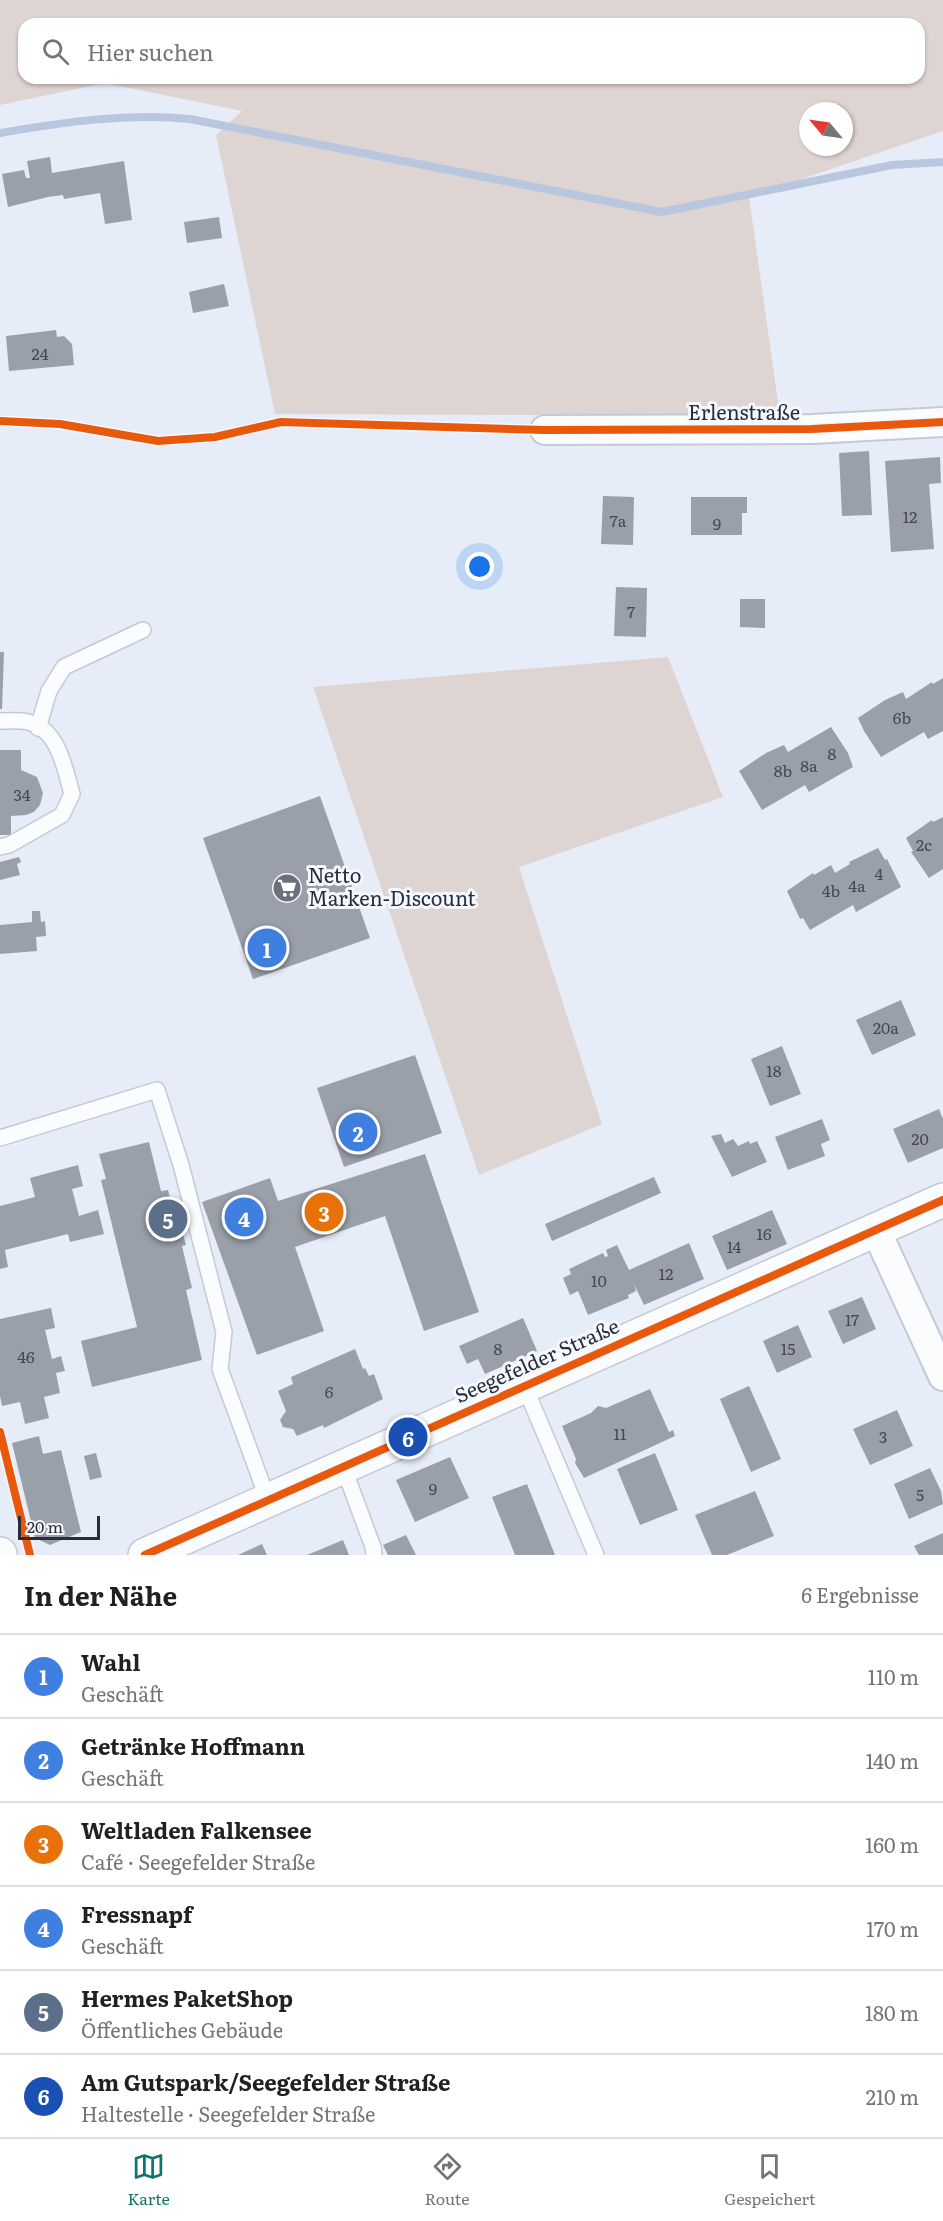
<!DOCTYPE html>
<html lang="de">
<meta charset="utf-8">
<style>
body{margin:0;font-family:Literata,serif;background:#f6f6f6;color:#202124}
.compass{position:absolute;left:799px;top:102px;width:54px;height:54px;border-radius:50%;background:#fff;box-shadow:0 2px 4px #0004;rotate:299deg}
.scale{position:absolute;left:18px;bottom:15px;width:82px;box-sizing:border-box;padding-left:6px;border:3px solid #272e39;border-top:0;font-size:16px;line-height:21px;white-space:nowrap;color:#272e39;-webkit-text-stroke:4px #f5f9ff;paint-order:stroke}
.you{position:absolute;left:480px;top:567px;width:21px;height:21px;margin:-15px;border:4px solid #fff;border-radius:50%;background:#1a73e8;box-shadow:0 0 0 9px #1a73e833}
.badge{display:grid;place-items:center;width:39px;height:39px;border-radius:50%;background:#0f766e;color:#fff;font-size:20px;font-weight:700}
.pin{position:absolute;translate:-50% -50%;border:3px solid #fff;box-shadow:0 2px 6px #0006}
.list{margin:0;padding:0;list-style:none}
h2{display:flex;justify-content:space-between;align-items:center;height:78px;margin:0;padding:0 24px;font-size:26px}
h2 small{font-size:20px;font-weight:400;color:#757577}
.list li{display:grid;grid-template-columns:39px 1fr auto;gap:18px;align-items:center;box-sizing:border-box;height:84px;padding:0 24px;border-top:2px solid #e0e0e0}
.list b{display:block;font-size:22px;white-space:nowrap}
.list p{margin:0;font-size:20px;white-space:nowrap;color:#757577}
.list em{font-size:20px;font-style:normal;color:#757577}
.icon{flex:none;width:33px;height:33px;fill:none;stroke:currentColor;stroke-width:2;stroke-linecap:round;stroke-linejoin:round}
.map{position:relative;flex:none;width:943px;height:1555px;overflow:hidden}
.search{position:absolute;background:#fff;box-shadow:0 2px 4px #0004;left:18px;right:18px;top:18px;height:66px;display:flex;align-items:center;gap:15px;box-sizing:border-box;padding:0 21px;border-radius:18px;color:#757577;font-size:22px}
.sheet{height:582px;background:#fff}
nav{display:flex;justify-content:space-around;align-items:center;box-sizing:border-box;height:84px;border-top:2px solid #e0e0e0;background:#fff;font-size:16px;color:#757577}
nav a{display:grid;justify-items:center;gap:3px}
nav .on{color:#0f766e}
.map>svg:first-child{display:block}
</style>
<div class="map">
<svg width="943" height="1555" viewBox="0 0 943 1555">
<rect width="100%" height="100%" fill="#e7edf8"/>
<path fill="#ded4d1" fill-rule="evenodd" d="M0,0h943v131l-194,66 31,219 -505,-2 -59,-279 26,-24 -137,-28 -105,22zM24,24h895v54h-895zM808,111h36v36h-36z
M668,657l55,140 -204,70 83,257 -123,51 -166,-488z"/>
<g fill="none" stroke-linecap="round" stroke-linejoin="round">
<path stroke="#b8c7df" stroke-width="8" d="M0,133c64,-11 125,-20 190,-14l472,93 230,-47 51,-3"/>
</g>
<path fill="#9aa0a9" d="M50,157l2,16 72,-12 8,59 -27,4 -5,-31 -36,6 -1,-4 -15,2 -40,10 -6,-33 22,-4 2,8h4l-3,-17z
M219,217l3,21 -35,5 -3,-21z
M224,284l5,22 -36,7 -4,-21z
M56,330l1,7 7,-1 8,8 2,21 -65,6 -3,-35z
M869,451l3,64 -30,1 -3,-63z
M940,457l1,26 -12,1 5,65 -43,3 -6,-91z
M603,496l31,1 -1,48 -32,-1z
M691,497h56v16h-5v22h-51z
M616,587l31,1 -1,49 -32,-1z
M740,599h25v29l-25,-1z
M0,652h4l-2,57h-2z
M943,678v53l-15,8 -4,-7 -43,25 -17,-26 -6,-13 27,-18 18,-8 3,7 26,-17 1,2z
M831,727l17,26 5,14 -44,25 -4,-7 -43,25 -23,-39 27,-18 18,-8 4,7z
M0,750h21v20l16,7 6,16 -3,12 -6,7 -8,3 -15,1v19h-11z
M320,796l50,142 -117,41 -50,-141z
M943,817v52l-14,9 -18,-26 2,-1 -7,-13 26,-18 1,2z
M878,848l7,12 2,-1 14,28 -45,25 -3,-7 -43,25 -7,-12 -3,1 -13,-28 26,-18 1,2 17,-10 4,8 15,-9 -1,-2z
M19,857l2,5 -4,2 3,11 -20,5v-18z
M32,911h8l1,11 4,-1 1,15 -10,1 1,14 -37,3v-29l32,-3z
M901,1000l15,35 -44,20 -16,-35z
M782,1046l19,48 -31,12 -19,-47z
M415,1055l27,78 -98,34 -27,-79z
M939,1109l4,10v29l-35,15 -15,-34z
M822,1119l8,21 -9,4 4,12 -37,14 -13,-33z
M721,1134l4,9 8,-4 5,7 11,-5 1,3 7,-3 10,21 -35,15 -21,-41z
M149,1142l12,49 7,-1 11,42 3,-1 4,14 -4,1 10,42 -6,2 16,70 -110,27 -11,-46 56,-14 -36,-147 5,-1 -7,-25z
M425,1154l54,158 -55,19 -39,-115 -90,31 29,84 -67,24 -55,-153 68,-24 8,23z
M78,1165l5,21 -11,3 7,27 19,-6 6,24 -34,8 -2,-8 -63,16 3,17 -8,2v-63l35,-9 -5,-19z
M654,1177l7,16 -109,48 -7,-17z
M772,1210l15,34 -60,26 -15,-34z
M689,1243l15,36 -60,26 -10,-21 2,7 -8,4 1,3 -41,17 -10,-24 -8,4 -7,-17 8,-4 -2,-5 34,-16 2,4 3,-1 -2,-6 11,-5 12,25z
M862,1297l14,32 -33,15 -15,-33z
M51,1308l4,20 -10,2 7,29 9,-3 4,15 -9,2 4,20 -16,4 5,21 -24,6 -5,-22 -18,4 -2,-10v-77z
M523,1318l14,33 -52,23 -7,-15 -11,5 -8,-18z
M798,1325l14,32 -35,16 -14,-32z
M355,1349l8,20 2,-1 4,8 5,-2 9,25 -59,29 -1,-3 -26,11 -4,-7 -10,-2 -3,-7 6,-9 -8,-20 15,-7 -2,-7z
M749,1386l32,73 -30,13 -31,-73z
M650,1389l19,43 4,-2 2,6 -91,42 -9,-15 1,-4 -14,-33 29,-13 7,-7 8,2z
M897,1410l16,36 -43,19 -17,-36z
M39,1436l4,18 18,-4 20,82 -31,13 -15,-7 -23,-95z
M96,1453l6,24 -12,3 -6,-24z
M655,1453l23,57 -38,15 -23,-56z
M450,1457l19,41 -54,24 -19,-42z
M930,1468l11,23 2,13 -34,15 -15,-35z
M527,1484l28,71h-40l-23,-58z
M755,1491l19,45 -47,19h-15l-17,-40z
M943,1533v22h-24l-5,-9z
M406,1535l10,20h-28l-5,-10z
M343,1540l6,15h-42z
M262,1544l5,11h-29z"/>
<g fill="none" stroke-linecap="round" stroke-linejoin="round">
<g stroke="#c4cad4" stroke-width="18">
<path id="service" d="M0,721c9,0 20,-1 28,1 31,7 37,48 44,72l-10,21 -53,30 -9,2
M38,728l11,-37 15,-24 79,-37
M0,1138l157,-48 24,75 43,167 -4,37 48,131
M524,1385l72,170
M343,1466l30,81 1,8"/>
</g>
<g stroke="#c4cad4" stroke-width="32">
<path id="minor" d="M545,430l267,-1 131,-7
M875,1228l68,148"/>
</g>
<g stroke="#c4cad4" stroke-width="36">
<path id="tertiary" d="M0,1554v1
M145,1555l798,-355"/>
</g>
<use href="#service" stroke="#fbfcfe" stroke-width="15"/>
<use href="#minor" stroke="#fbfcfe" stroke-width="28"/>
<use href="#tertiary" stroke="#fbfcfe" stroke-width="33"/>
<g stroke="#f5f9ff" stroke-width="11">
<path id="cycleway" d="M0,421l60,3 98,17 57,-4 66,-15 264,8 267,-1 131,-7
M0,1432l30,123
M145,1555l798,-355"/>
</g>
<use href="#cycleway" stroke="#e8590c" stroke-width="8"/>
</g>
<defs>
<g id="supermarket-disc" transform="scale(1.5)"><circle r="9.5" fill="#6a717c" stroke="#f5f9ff"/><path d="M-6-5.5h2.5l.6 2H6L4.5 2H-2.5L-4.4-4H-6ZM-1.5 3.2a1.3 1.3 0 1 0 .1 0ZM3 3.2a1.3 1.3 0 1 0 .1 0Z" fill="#fff"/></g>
</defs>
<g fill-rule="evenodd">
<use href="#supermarket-disc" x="287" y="888"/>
</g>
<g text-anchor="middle" stroke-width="6" stroke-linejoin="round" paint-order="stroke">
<g font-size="16" fill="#444a55">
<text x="40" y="360">24</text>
<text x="910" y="523">12</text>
<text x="618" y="527">7a</text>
<text x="717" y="530">9</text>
<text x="631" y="618">7</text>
<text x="902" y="724">6b</text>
<text x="832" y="760">8</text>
<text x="809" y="772">8a</text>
<text x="783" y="777">8b</text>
<text x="22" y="801">34</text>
<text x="924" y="851">2c</text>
<text x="879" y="880">4</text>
<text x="857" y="892">4a</text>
<text x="831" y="897">4b</text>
<text x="886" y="1034">20a</text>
<text x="774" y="1077">18</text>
<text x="920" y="1145">20</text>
<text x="764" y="1240">16</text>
<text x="734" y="1253">14</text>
<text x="666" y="1280">12</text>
<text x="599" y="1287">10</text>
<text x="852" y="1326">17</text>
<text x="498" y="1355">8</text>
<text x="788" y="1355">15</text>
<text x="26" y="1363">46</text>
<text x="329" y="1398">6</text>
<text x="620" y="1440">11</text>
<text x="883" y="1443">3</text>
<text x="433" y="1495">9</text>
<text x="920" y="1501">5</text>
</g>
<g font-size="20" fill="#272e39" stroke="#f5f9ff">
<text x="744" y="420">Erlenstraße</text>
<text transform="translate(537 1361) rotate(-24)" y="7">Seegefelder Straße</text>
</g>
<g font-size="20" fill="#272e39" stroke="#f5f9ff" text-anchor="start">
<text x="308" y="883">Netto<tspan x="308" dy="23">Marken-Discount</tspan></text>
</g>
</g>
</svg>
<svg class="compass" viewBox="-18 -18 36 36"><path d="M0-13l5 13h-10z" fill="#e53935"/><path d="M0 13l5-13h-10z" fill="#757577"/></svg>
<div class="scale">20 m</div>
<div class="you"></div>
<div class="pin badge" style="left:267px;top:948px;background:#3f7fe0">1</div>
<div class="pin badge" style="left:358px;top:1132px;background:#3f7fe0">2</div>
<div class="pin badge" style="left:324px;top:1212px;background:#e8710a">3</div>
<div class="pin badge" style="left:244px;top:1217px;background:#3f7fe0">4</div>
<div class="pin badge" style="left:168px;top:1219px;background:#5c6f8a">5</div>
<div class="pin badge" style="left:408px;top:1437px;background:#1a4fb4">6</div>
<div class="search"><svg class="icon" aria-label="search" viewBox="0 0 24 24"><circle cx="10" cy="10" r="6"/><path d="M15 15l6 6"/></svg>Hier suchen</div>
</div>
<section class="sheet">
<h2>In der Nähe<small>6 Ergebnisse</small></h2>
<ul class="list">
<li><span class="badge" style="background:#3f7fe0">1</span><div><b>Wahl</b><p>Geschäft</p></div><em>110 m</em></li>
<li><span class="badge" style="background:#3f7fe0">2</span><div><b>Getränke Hoffmann</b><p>Geschäft</p></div><em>140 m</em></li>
<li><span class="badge" style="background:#e8710a">3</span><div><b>Weltladen Falkensee</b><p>Café · Seegefelder Straße</p></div><em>160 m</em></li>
<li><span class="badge" style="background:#3f7fe0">4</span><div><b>Fressnapf</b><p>Geschäft</p></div><em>170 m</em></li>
<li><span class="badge" style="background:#5c6f8a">5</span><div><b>Hermes PaketShop</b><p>Öffentliches Gebäude</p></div><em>180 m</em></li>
<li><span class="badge" style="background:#1a4fb4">6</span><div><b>Am Gutspark/Seegefelder Straße</b><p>Haltestelle · Seegefelder Straße</p></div><em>210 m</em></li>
</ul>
</section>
<nav>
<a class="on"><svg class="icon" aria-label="map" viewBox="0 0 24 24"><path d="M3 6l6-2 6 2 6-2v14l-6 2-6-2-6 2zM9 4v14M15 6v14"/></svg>Karte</a>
<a><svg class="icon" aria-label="directions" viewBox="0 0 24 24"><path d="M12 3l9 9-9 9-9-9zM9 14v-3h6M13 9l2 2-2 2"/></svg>Route</a>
<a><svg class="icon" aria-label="saved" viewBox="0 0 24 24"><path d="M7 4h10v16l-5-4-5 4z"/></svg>Gespeichert</a>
</nav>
